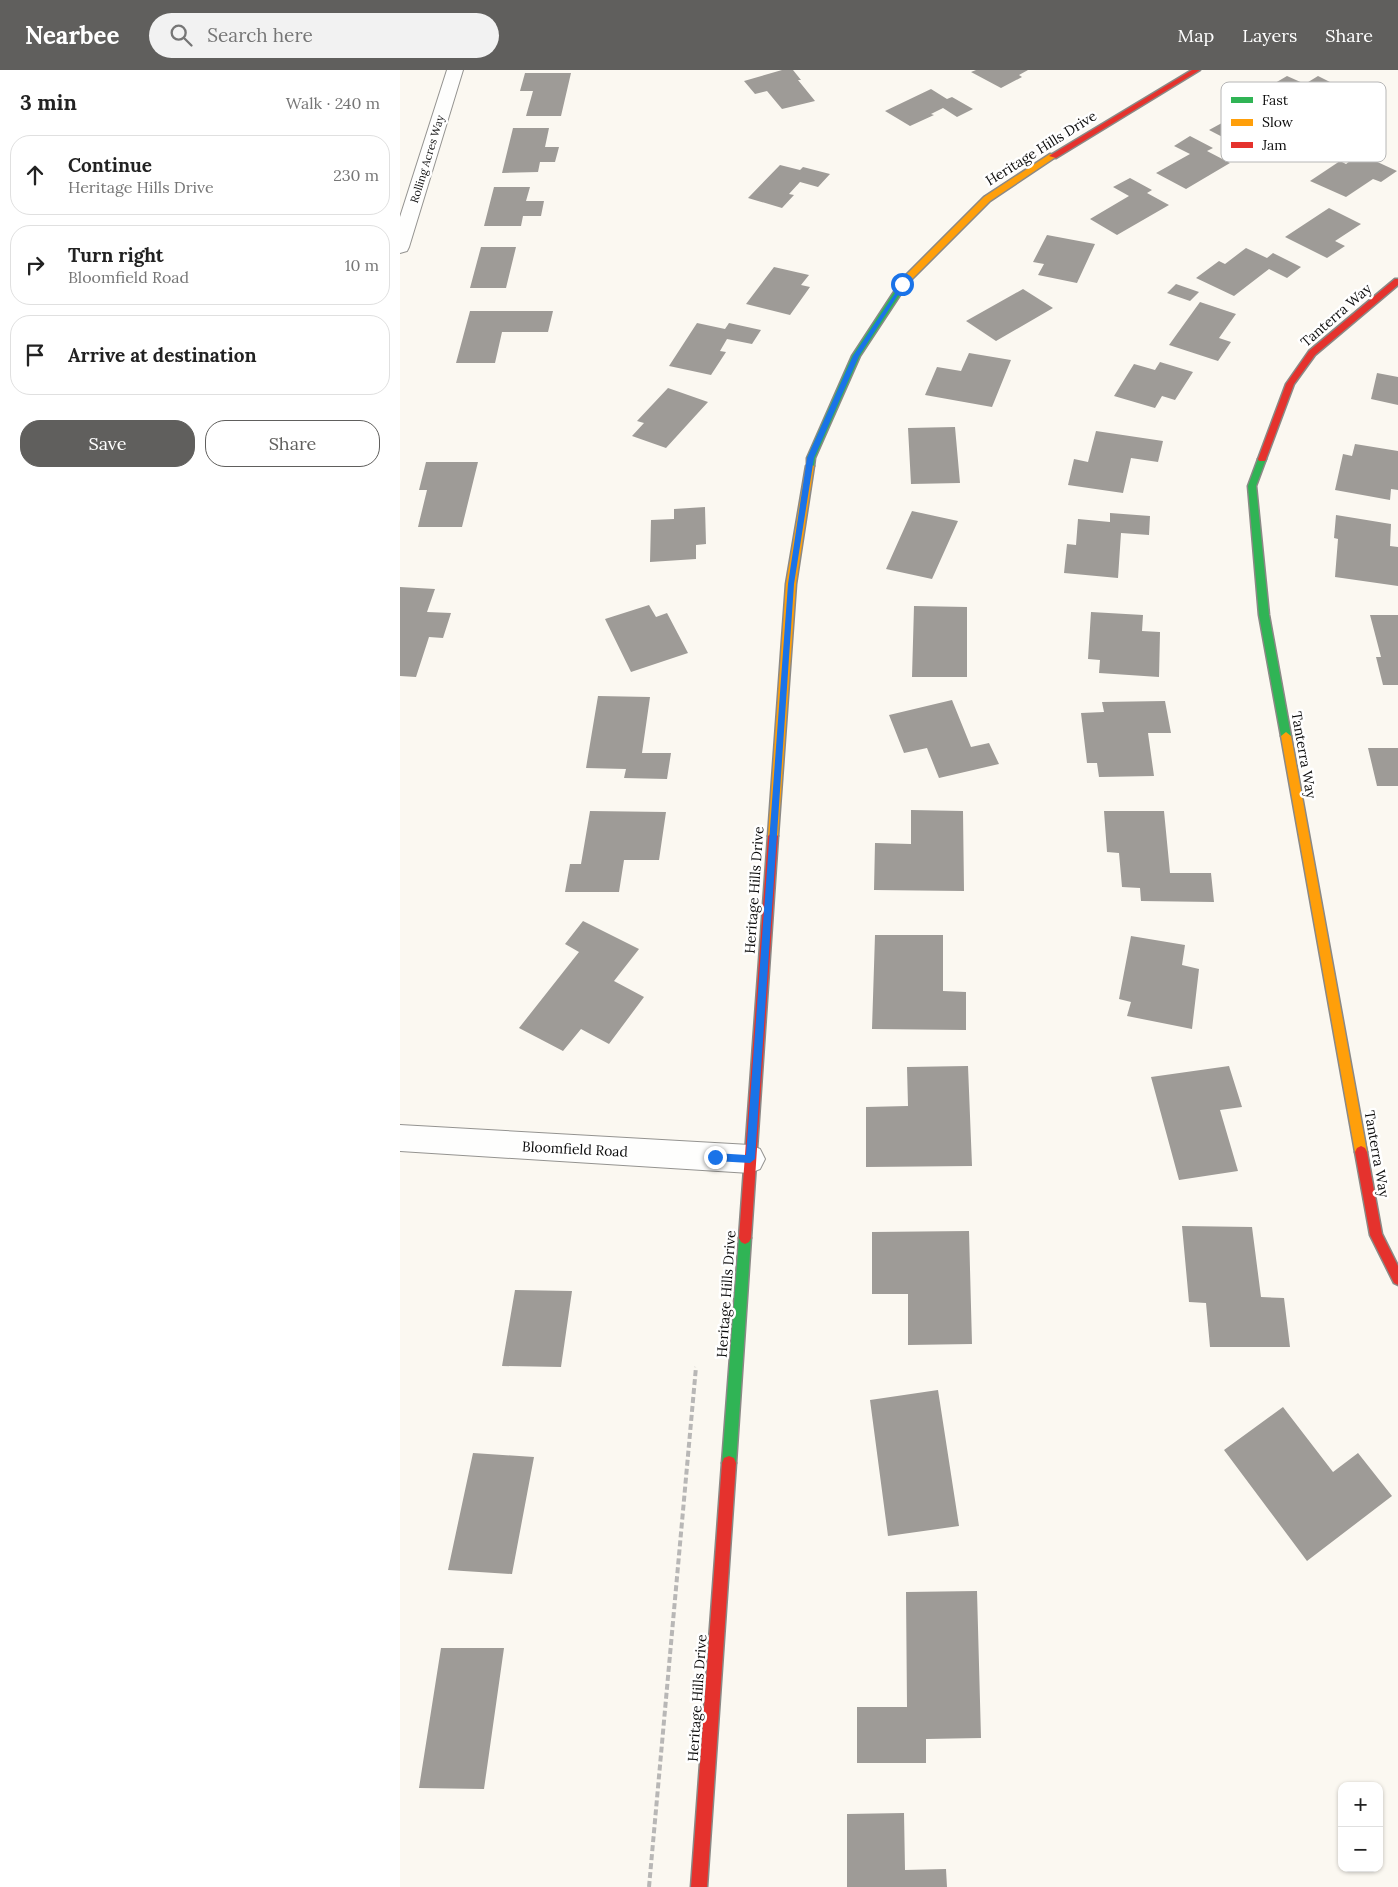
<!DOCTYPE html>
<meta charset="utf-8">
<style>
body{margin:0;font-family:Lora,serif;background:#f2f2f2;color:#222}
.controls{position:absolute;right:15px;bottom:15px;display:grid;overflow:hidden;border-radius:10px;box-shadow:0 1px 4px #0004}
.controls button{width:45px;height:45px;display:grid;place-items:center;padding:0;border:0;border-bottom:1px solid #e0e0e0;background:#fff;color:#222;font:25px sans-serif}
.stop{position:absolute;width:15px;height:15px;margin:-11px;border:4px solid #1a73e8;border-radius:50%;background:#fff}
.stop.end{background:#1a73e8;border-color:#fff;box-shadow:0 1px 5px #0008}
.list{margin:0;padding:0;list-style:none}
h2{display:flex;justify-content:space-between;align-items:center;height:65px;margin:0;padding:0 20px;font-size:21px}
h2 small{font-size:16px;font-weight:400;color:#767676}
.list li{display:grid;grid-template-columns:32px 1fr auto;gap:15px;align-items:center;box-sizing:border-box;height:80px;margin:0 10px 10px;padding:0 10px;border:1px solid #e0e0e0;border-radius:20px}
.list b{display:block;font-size:19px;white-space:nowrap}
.list p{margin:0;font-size:16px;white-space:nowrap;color:#767676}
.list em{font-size:16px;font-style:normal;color:#767676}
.actions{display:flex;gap:10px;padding:15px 20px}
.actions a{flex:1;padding:11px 0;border:1px solid #605f5d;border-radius:20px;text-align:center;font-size:18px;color:#605f5d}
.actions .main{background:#605f5d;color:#fff}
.icon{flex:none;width:28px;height:28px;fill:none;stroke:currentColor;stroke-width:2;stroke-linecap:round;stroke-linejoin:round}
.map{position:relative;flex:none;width:998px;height:1817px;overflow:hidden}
header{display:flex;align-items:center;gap:30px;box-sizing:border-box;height:70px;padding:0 25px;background:#605f5d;color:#fff}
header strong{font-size:24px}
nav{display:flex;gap:28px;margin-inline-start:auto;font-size:18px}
.search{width:350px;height:45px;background:#f2f2f2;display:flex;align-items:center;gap:12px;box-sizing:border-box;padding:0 18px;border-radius:28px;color:#767676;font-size:19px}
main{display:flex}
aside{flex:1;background:#fff}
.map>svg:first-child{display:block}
</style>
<header>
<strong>Nearbee</strong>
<div class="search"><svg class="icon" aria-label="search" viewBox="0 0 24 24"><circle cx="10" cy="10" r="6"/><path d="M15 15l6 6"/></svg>Search here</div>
<nav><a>Map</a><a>Layers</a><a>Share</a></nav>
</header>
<main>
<aside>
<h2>3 min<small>Walk · 240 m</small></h2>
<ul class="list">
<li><svg class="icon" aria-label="ahead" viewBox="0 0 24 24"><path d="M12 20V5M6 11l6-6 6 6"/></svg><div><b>Continue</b><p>Heritage Hills Drive</p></div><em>230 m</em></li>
<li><svg class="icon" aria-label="right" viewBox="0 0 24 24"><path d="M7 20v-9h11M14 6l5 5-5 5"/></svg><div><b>Turn right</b><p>Bloomfield Road</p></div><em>10 m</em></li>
<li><svg class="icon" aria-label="arrive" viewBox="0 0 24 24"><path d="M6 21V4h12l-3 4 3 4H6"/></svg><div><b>Arrive at destination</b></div></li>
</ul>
<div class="actions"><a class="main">Save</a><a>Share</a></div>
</aside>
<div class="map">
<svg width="998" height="1817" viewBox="0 0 998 1817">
<rect width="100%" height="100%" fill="#fbf8f1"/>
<path fill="#9e9b97" d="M382,0h11l8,10h-3l17,21 -33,8 -15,-18 -12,3 -11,-13z
M576,0h52l-9,5 3,2 -21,11 -30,-16z
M125,3h46l-10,43h-35l7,-25h-13z
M887,6l18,8 13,-8 20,10 -36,22 -39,-18z
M531,19l16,10 5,-2 21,12 -16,8 -14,-9 -12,6 3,1 -24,11 -25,-15z
M853,36l29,14 -44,25 -29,-15z
M113,58h36l-4,19h14l-4,15h-15l-2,10 -36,1z
M790,66l23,12 -6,3 23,12 -44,26 -30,-16 34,-19 -16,-8z
M960,84l37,17 -16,11 -8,-3 -27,18 -36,-16 30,-20 6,3z
M380,95l20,5 3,-3 27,7 -12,13 -18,-5 -11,12 5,1 -12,13 -34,-10z
M730,108l22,12 -5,3 22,12 -52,30 -27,-16 39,-23 -16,-9z
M94,117h36l-4,14h18l-3,15h-18l-2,10h-37z
M929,138l32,16 -26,17 10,5 -18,12 -42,-21z
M647,165l48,9 -18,39 -39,-8 6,-11 -11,-2z
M81,177h35l-10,41h-36z
M846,178l21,10 6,-5 28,14 -14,11 -18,-9 -35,27 -38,-18 23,-17 6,3z
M374,197l35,8 -8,10 9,2 -20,28 -44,-11z
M776,214l23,8 -9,9 -23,-8z
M623,219l30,19 -57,33 -30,-20z
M800,232l36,12 -17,24 12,4 -13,19 -49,-16z
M70,241h83l-5,21h-46l-7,31h-39z
M297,253l28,6 4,-6 32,7 -9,14 -25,-5 -7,12 6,1 -15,23 -42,-9z
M569,283l42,7 -19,47 -67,-12 12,-28 24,4z
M760,292l33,10 -18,28 -13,-4 -7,12 -41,-12 20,-32 21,6z
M977,303l21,4v28l-27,-6z
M268,318l40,14 -42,46 -34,-12 12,-13 -7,-2z
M555,357l5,56 -49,1 -3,-56z
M696,361l67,10 -5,21 -27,-4 -8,35 -55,-8 6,-26 14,3z
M955,374l43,7v39l-7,-1 -1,11 -55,-10 8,-36 9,2z
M26,392h52l-16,65h-44l9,-37h-8z
M305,437l1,37 -10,1v14l-46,3 1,-42 23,-1v-10z
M512,441l46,10 -26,58 -46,-10z
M710,443l40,3 -1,19 -28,-2 -3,45 -54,-5 3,-29 9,1 2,-26 32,3z
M936,445l55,9 -1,22 8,1v39l-63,-9 3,-38 -4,-1z
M0,517l35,2 -8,23 24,1 -8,25 -14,-1 -13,40 -16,-1z
M249,535l7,12 11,-4 21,40 -57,19 -26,-53z
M514,536l53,1v70h-55z
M691,542l52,3 -1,16 18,1 -1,45 -60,-4 1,-13 -12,-1z
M970,545h28v70h-15l-7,-28h5z
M198,626l52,1 -8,56h29l-4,26 -43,-1 2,-9 -40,-1z
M552,630l19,47 18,-4 10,21 -60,14 -12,-30 -23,5 -15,-38z
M765,631l6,32h-23l6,43 -55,1 -2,-14h-10l-6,-50 23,-1 -2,-10z
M968,678h30v38h-21z
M511,740l52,1 1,80 -90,-1 1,-47 36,1z
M190,741l76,1 -7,48h-35l-5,32h-54l5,-28h11z
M704,741h60l6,62h41l3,29 -73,-1 -1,-13 -18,-1 -3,-34 -12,-1z
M183,851l56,28 -25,32 30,16 -35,47 -28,-15 -18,22 -44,-23 60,-76 -14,-8z
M475,865h68v56l23,1v38l-94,-1z
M731,866l54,9 -3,20 17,4 -7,60 -65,-13 4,-14 -12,-3z
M568,996l4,100 -106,1v-60l42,-1 -1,-39z
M829,996l13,41 -22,3 18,61 -59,9 -28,-103z
M782,1156l70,1 9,70 23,1 6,49h-80l-4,-44 -17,-1z
M569,1161l3,113 -64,1v-51h-36v-62z
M115,1220l57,1 -11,76 -59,-1z
M538,1320l21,136 -71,10 -18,-136z
M883,1337l50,65 25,-19 34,43 -85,65 -83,-111z
M73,1383l61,4 -22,117 -64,-4z
M577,1521l4,147 -55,1v24h-69v-56h50l-1,-115z
M41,1578h63l-20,141 -65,-1z
M504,1743l1,57 41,-1 1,18h-100v-73z"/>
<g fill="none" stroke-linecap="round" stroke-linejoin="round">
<g stroke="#949390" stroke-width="2">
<path id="street" d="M47,0h16l-54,177 -2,4 -7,2v-36z
M0,1055l350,20 10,4 5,10 -5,10 -10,4 -350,-22z"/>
</g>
<g stroke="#8b8986" stroke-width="3">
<path id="fast" d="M503,208l7,2 -50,76 -45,102 -1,8 -4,3 -3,-1v-10l45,-102z
M862,386l4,3 -10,27 13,129 22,121 -5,4 -5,-4 -22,-121 -11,-129 10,-27z
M345,1162l4,2 2,4 -15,225 -2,5 -5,2 -5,-2 -2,-5 17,-225 2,-4z"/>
</g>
<g stroke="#8b8986" stroke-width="3">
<path id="slow" d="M650,84l7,2 -67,45 -81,81h-6v-4l81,-81z
M410,393l4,3 -18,118 -18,252 -5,4 -5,-4 18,-252 20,-118z
M886,662l5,4 76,416 -2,4 -4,2 -4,-2 -2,-4 -74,-416z"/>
</g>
<g stroke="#8b8986" stroke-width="3">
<path id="jam" d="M792,0h8l-144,88 -7,-2z
M995,209h3v6l-83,70 -21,29 -28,75 -1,2h-6l-1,-2 28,-75 23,-33z
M373,762l5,4 -27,402 -2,4 -4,2 -4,-2 -2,-4 29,-402z
M961,1076l4,2 2,4 15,82 16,32v19l-4,-2 -24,-48 -15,-83 2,-4z
M329,1386l5,2 2,5 -29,424h-16l31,-424 2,-5z"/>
</g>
<path stroke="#b8b7b6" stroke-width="4" stroke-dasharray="6 3" stroke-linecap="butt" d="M249,1817l47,-520"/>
<use href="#street" fill="#fefefd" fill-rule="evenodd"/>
<use href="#fast" fill="#30b455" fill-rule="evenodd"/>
<use href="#slow" fill="#ff9f0a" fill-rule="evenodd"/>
<use href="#jam" fill="#e5322d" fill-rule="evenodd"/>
</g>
<path fill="#1a73e8" d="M502,213l3,1 -46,72 -45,102 -20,126 -39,575 -5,4 -35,-2 -5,-4 5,-4 31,2 42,-571 19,-126 46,-102z"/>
<g text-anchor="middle" stroke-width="5" stroke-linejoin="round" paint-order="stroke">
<g font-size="11" fill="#0d0d0d" stroke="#fff">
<text transform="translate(27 89) rotate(-73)" y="4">Rolling Acres Way</text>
</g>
<g font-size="14" fill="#0d0d0d" stroke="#fff">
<text transform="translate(641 78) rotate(-32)" y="5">Heritage Hills Drive</text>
<text transform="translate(936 245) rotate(-41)" y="5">Tanterra Way</text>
<text transform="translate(904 685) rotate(80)" y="5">Tanterra Way</text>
<text transform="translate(354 820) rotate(-86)" y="5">Heritage Hills Drive</text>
<text transform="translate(175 1079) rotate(3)" y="5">Bloomfield Road</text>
<text transform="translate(977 1084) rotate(80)" y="5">Tanterra Way</text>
<text transform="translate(326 1224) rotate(-86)" y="5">Heritage Hills Drive</text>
<text transform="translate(297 1628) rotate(-86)" y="5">Heritage Hills Drive</text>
</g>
</g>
<rect x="821" y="12" width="165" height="80" rx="8" fill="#fff" stroke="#b6b6b6" stroke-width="1"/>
<rect x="831" y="27" width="22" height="6" fill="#30b455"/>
<rect x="831" y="49" width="22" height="7" fill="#ff9f0a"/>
<rect x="831" y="72" width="22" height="6" fill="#e5322d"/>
<g font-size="14" fill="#0d0d0d">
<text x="862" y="35">Fast</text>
<text x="862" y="57">Slow</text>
<text x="862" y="80">Jam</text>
</g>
</svg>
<div class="controls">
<button>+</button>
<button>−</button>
</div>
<div class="stop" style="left:502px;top:214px"></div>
<div class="stop end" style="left:315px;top:1087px"></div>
</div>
</main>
